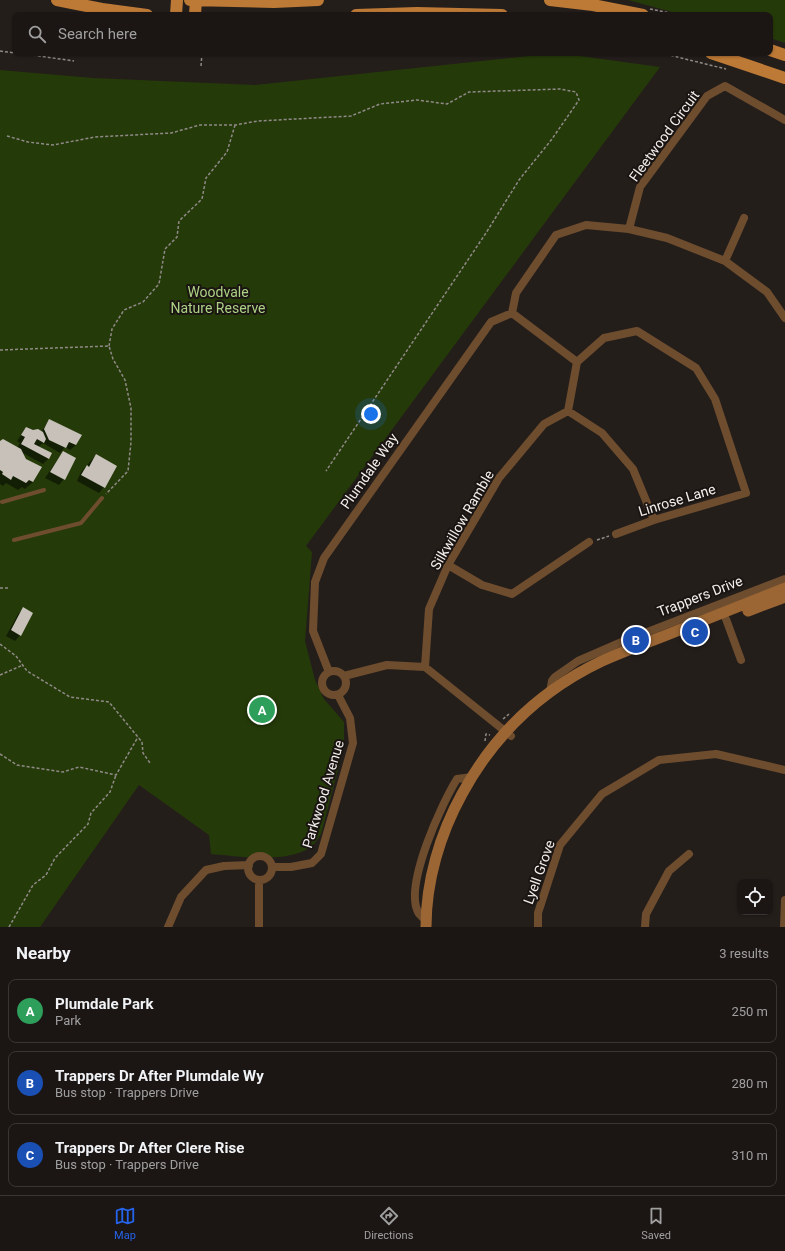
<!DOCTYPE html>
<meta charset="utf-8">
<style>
body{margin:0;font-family:Roboto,sans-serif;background:#282322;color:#f1f3f6}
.controls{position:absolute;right:12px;bottom:12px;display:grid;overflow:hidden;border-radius:8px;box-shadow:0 1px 3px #0004}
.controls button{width:36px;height:36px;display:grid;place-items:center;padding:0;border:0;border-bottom:1px solid #393534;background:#1b1614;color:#f1f3f6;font:20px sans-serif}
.you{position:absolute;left:371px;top:414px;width:14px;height:14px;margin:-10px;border:3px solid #fff;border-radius:50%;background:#1a73e8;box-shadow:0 0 0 6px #1a73e833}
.badge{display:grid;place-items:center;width:26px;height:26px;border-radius:50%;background:#2563eb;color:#fff;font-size:13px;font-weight:700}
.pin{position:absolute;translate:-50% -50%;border:2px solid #fff;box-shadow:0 1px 4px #0006}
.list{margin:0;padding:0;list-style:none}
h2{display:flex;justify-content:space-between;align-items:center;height:52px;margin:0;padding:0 16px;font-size:17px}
h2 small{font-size:13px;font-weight:400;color:#a09fa0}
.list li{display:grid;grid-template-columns:26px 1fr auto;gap:12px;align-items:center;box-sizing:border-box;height:64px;margin:0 8px 8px;padding:0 8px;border:1px solid #393534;border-radius:8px}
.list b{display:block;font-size:15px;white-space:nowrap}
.list p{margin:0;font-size:13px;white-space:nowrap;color:#a09fa0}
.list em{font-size:13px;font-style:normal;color:#a09fa0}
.icon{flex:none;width:22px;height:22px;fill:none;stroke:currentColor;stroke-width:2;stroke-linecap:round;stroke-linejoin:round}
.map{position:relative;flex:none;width:785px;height:927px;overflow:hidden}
.search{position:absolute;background:#1b1614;box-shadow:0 1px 3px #0004;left:12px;right:12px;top:12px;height:44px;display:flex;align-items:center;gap:10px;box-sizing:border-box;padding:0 14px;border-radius:8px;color:#a09fa0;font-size:15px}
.sheet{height:268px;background:#1b1614}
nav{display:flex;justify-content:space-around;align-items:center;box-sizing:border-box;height:56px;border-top:1px solid #393534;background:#1b1614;font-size:11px;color:#a09fa0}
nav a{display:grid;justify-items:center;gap:2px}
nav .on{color:#2563eb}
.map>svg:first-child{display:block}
</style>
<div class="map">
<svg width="785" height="927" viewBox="0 0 785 927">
<rect width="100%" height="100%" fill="#241e1b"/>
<path fill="#253a09" d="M628,0h157v43l-15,-5v-23h-87z
M558,53l102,14 -354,479 6,6 -7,89 10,39 9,19 20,23v25l-23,87c-2,3 -4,7 -7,10 -21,21 -77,12 -103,10l-2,-19 -70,-50 -99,142h-40v-857l93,8 162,7z"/>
<path fill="#0007" d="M50,420l26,25 -6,5 -5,-3 -5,6 -17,-10 -5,4 11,11 -6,6 -22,-12 12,30 -8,7 -3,-2 -4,3 -12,-7 -3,3 -3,-2v-41l17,5 3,-5 -3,-2 9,-13 6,3 9,1z
M63,452l1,27 -5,6 -14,-7z
M96,455l8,32 -5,6 -22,-12 4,-9z
M23,609l-3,26 -5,6 -9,-5 12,-22z"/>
<path fill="#c7c1ba" d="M49,419l33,16 -6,10 -7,-3 -3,6 -17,-8 -5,-11z
M26,427l7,3 5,-1 5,3 3,7 -2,4 -7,-4 -3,5 18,9 -3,6 -28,-15 4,-7 -4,-2z
M3,439l18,10 5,10 16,8 -9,15 -4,-2 -3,3 -13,-7 -2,4 -9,-6 1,-2 -3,-2v-29z
M63,451l13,7 -11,22 -15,-8z
M96,454l21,12 -12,22 -24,-13 6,-10 2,2z
M23,607l10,6 -12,23 -10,-6z"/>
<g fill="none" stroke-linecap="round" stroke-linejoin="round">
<path stroke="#8f8a87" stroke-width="1.5" stroke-dasharray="3 2" stroke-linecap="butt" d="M650,9l30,6
M0,51l15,2
M18,53l56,8
M661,53l65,16
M201,66l1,-13
M7,136l21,6 25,3 42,-8 76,-4 29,-8h35l23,-4 93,-5 29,-12 37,-4 30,4 22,-12 91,-3 16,3 3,8 -27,39 -33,41 -33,53 -160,238
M109,346l3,-17 12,-19 19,-8 16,-18 6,-35 12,-12 2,-16 23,-22 4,-21 21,-26 8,-27
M0,350l109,-4 4,13 12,21 6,28v34l-3,29 -22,23
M597,540l12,-4
M0,588h10
M0,644l16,12 11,15 43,26 39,5 33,40 1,11 7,10
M0,675l23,-10
M503,719l6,-5
M485,741l1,-7 4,1
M0,754l17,11 46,7 16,-5 37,8 22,-38
M9,927l24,-42 13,-10 9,-17 33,-34 3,-11 19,-21 6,-17"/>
<path stroke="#6e4d2f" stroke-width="4" d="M2,502l42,-12
M14,540l67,-17 21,-25"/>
<path stroke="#6e4d2f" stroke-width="8" d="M629,229l11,-42 67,-91 18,-10 60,34
M725,261l19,-43
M577,362l-65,-49 4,-20 40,-58 30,-10 43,4 38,9 58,23 42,31 18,26
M577,362l27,-24 33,-7 59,37 19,31 31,94 -92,27 -38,14
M577,362l-9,49 34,22 31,36 21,51
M448,565l34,20 30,9 77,-52
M726,619l15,41
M425,667l4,-58 19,-44 51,-87 45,-54 24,-13
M322 683a12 12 0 1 1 24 0a12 12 0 1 1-24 0Z
M329,672l-16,-41 2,-49 9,-24 167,-236 21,-9
M344,676l43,-11 38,2 86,69
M550,692l2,-11 3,-4 23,-16 46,-20 161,-62
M248 868a12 12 0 1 1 24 0a12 12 0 1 1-24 0Z
M273,867h18l21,-4 9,-9 32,-111 -3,-25 -12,-23
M259,880v47
M426,921c-2,-3 -7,-6 -8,-9 -14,-27 24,-109 39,-133l15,-2
M168,927l13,-30 25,-27 18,-4 25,-1
M538,927v-14l22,-68 42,-51 57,-34 57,-6 69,16
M645,927l1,-13 23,-43 20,-17
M784,927l1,-27"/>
<path stroke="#9b6634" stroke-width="11" d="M748,611l37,-14
M426,927c0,-46 14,-93 36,-133 32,-59 79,-104 140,-133 20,-9 41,-17 62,-25 40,-16 80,-32 121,-48"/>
<path stroke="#bd7936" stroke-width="12" d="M57,0l45,9 45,6
M190,0l84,2 44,-2
M550,0l43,5 50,10
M176,15l1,-15
M195,15l1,-15
M356,15l61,-2 85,2
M770,50l15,5
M711,53l74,25"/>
</g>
<g text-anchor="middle" stroke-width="4" stroke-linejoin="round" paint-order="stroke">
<g font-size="14" fill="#f2eeec" stroke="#1a1412">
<text transform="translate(664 136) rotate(-54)" y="5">Fleetwood Circuit</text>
<text transform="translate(369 471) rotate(-55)" y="5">Plumdale Way</text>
<text transform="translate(677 500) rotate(-17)" y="5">Linrose Lane</text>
<text transform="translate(462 520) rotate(-60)" y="5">Silkwillow Ramble</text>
<text transform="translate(700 596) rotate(-21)" y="5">Trappers Drive</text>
<text transform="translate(323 794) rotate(-73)" y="5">Parkwood Avenue</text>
<text transform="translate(539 872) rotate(-70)" y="5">Lyell Grove</text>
</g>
<g font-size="14" fill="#acd185" stroke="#1a1412">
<text x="218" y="297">Woodvale<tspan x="218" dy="16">Nature Reserve</tspan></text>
</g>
</g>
</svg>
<div class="controls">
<button><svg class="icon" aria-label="locate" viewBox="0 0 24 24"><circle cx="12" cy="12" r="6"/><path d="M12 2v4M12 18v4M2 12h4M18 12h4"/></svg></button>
</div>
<div class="you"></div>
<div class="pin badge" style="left:262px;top:710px;background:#2e9e5b">A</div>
<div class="pin badge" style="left:636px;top:640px;background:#1a4fb4">B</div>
<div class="pin badge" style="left:695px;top:632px;background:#1a4fb4">C</div>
<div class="search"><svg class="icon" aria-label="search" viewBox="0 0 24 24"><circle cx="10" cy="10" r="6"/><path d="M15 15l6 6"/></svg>Search here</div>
</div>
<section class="sheet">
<h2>Nearby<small>3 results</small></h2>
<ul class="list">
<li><span class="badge" style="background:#2e9e5b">A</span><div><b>Plumdale Park</b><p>Park</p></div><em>250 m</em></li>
<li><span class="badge" style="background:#1a4fb4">B</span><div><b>Trappers Dr After Plumdale Wy</b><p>Bus stop · Trappers Drive</p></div><em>280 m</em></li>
<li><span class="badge" style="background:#1a4fb4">C</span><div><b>Trappers Dr After Clere Rise</b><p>Bus stop · Trappers Drive</p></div><em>310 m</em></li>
</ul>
</section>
<nav>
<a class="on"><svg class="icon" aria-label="map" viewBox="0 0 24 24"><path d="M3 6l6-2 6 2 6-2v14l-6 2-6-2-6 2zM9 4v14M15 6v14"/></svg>Map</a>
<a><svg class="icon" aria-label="directions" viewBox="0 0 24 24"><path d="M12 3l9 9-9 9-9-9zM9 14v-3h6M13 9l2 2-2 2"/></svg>Directions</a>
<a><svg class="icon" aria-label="saved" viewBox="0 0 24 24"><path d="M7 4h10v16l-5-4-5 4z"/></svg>Saved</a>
</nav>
